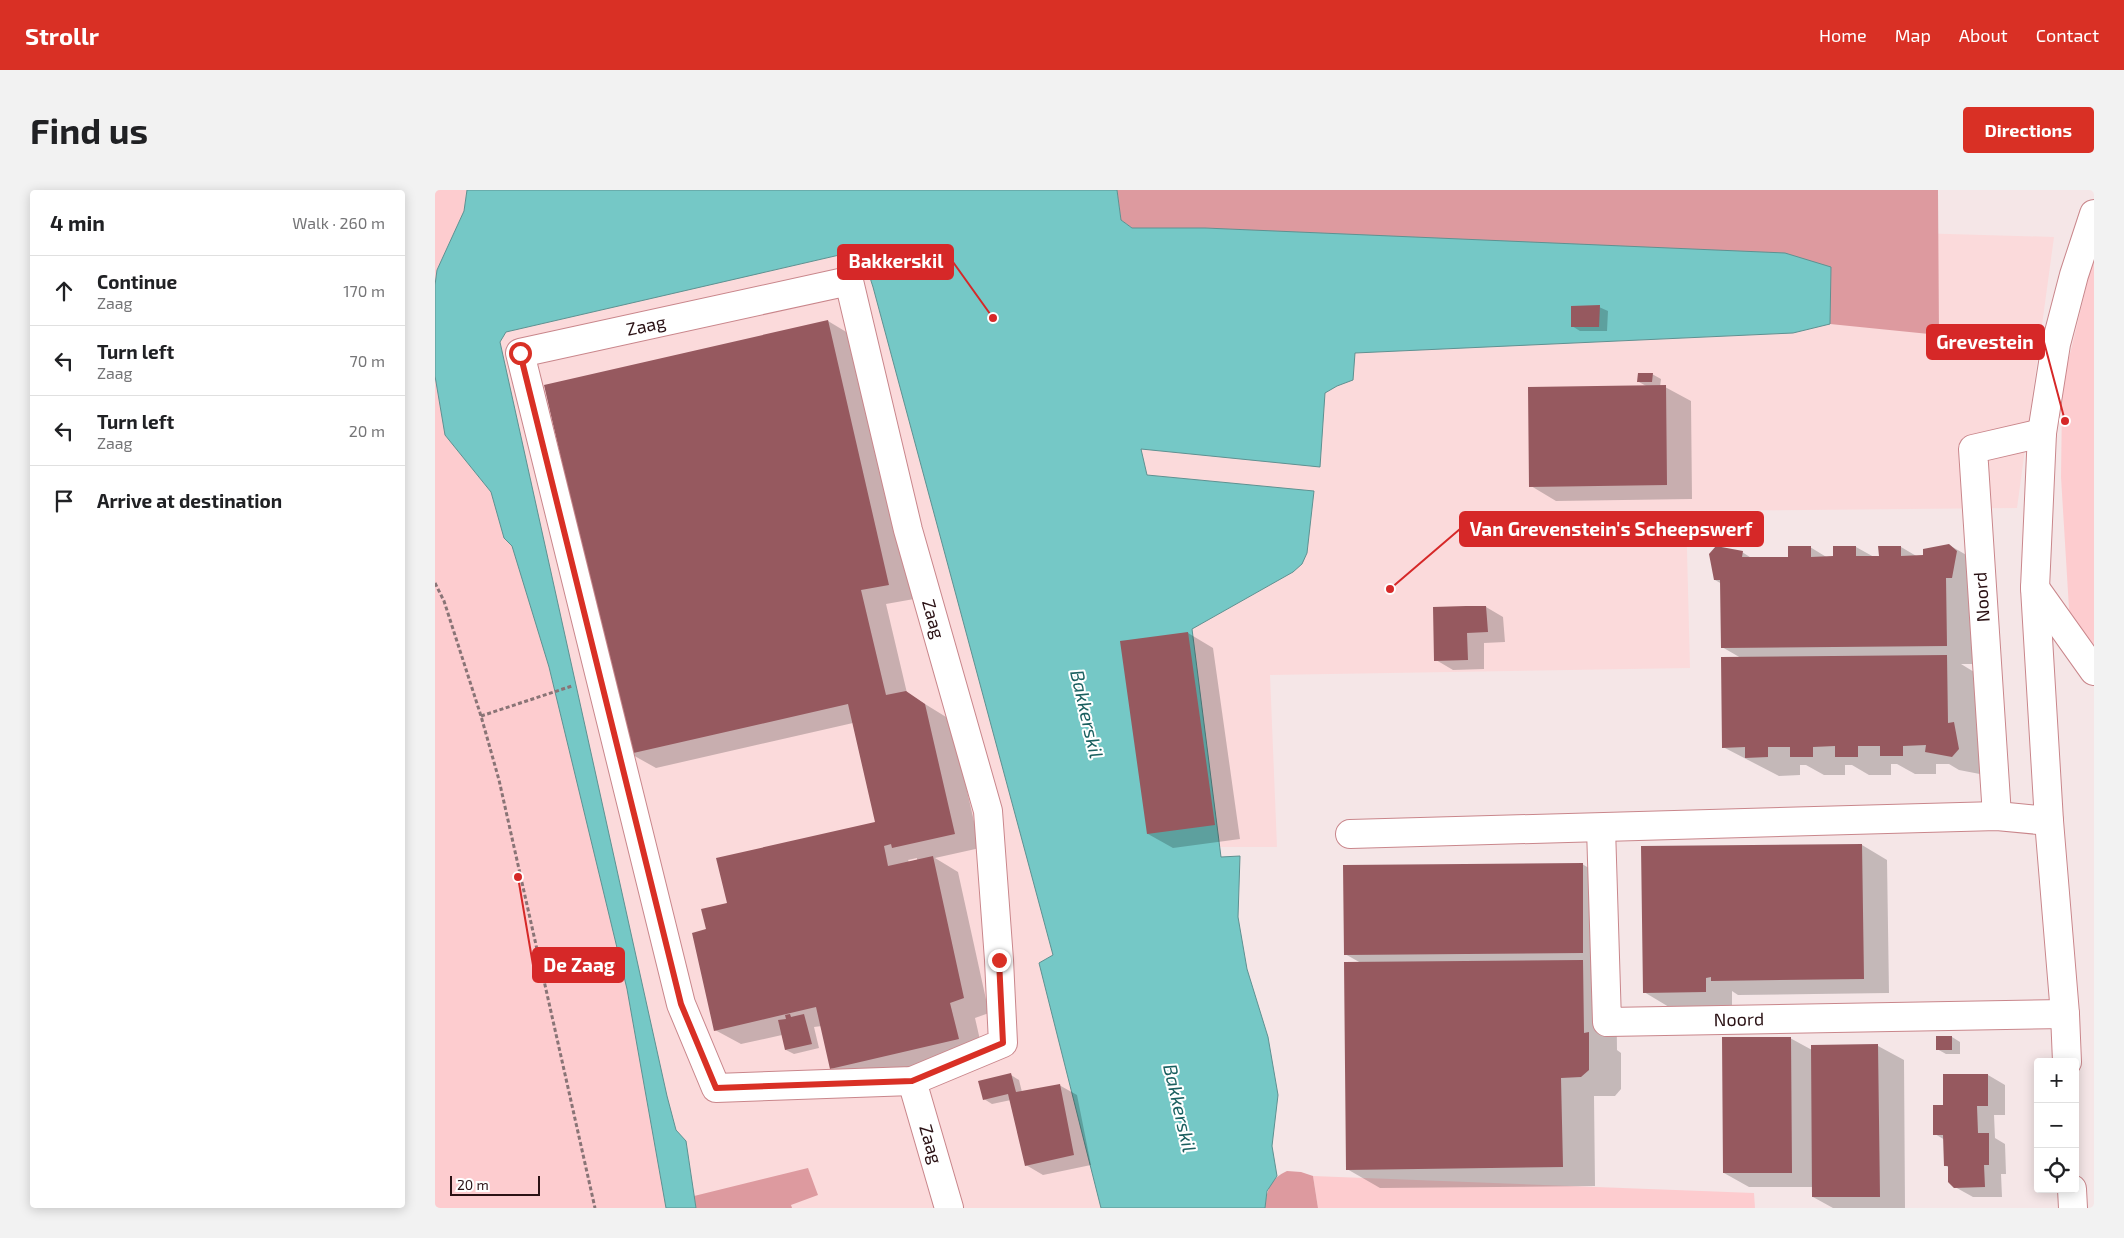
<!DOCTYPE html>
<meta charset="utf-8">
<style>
body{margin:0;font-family:"Exo 2",sans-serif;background:#f2f2f2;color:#202124}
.controls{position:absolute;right:15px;bottom:15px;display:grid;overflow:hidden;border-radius:5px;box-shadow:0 2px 12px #0003}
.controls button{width:45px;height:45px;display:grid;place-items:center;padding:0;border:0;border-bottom:1px solid #e0e0e0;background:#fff;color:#202124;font:25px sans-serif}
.scale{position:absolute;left:15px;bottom:12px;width:90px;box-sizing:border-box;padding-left:5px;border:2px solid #2a1114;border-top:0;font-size:14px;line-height:18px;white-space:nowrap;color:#2a1114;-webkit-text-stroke:4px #fff;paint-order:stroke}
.stop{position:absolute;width:15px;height:15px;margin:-11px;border:4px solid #d93025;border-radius:50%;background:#fff}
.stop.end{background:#d93025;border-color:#fff;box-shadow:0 1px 5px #0008}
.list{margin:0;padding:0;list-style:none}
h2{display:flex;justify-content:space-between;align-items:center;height:65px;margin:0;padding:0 20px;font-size:21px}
h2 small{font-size:16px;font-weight:400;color:#757577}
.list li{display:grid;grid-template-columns:32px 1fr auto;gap:15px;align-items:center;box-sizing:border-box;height:70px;padding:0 20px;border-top:1px solid #e0e0e0}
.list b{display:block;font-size:19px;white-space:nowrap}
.list p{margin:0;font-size:16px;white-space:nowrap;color:#757577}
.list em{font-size:16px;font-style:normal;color:#757577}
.icon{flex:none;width:28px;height:28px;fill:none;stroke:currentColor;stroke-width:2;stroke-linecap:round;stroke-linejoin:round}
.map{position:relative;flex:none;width:1659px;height:1018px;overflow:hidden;border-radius:5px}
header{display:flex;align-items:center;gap:30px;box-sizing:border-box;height:70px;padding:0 25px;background:#d93025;color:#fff}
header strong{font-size:24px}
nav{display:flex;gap:28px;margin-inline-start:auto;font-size:18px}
.intro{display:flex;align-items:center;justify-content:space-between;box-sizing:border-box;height:120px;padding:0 30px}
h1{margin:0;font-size:35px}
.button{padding:12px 22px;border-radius:5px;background:#d93025;color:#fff;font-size:18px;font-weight:700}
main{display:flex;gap:30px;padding:0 30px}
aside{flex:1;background:#fff;border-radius:5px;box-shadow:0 2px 12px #0003}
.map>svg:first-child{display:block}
</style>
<header>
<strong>Strollr</strong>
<nav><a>Home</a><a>Map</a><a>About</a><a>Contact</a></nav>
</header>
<div class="intro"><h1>Find us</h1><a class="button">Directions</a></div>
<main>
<aside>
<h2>4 min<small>Walk · 260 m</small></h2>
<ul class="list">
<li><svg class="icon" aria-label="ahead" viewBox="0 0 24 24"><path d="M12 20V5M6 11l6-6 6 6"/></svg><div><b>Continue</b><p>Zaag</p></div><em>170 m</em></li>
<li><svg class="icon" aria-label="left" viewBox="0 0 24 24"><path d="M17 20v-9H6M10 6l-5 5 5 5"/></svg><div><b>Turn left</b><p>Zaag</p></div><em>70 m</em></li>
<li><svg class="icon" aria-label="left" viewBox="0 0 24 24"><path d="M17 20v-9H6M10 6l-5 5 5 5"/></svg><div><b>Turn left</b><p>Zaag</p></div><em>20 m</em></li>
<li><svg class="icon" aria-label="arrive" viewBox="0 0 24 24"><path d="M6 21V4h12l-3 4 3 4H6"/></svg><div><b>Arrive at destination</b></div></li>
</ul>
</aside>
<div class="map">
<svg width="1659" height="1018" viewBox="0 0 1659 1018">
<rect width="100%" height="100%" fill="#f5e6e7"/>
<path fill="#fbdadb" d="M580,17l1039,30 -37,271 -331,3 4,157 -420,7 7,172h-133z
M426,60l12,37 180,668 -14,8 62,245h-405l-10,-67 -10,-11 -9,-34 -167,-754 6,-10z"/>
<path fill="#fdcccf" d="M0,0h32l-3,21 -27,59 -2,15z
M1659,65v422l-24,-52 -9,-148 1,-74 4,-33z
M0,186l10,59 46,57 13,45 8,9 37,121 78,322 39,219h-231z
M878,986l441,17 1,15h-437z"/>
<path fill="#dd9a9f" d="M682,0h821l1,145 -109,-11 1,-57 -626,-39h-73l-11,-8z
M373,978l10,27 -27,10 1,3h-96l-2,-12z
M852,981l14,1 12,4 5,32h-53c1,-17 6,-30 22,-37z"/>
<path fill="#75c8c6" stroke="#5e9191" d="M32,0h650l4,30 11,8h73l580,25 46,14 -1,57 -37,9 -438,20 -2,27 -16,6 -12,7 -5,74 -179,-18 6,26 167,16 -7,62 -5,11 -9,8 -101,57 29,228 19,-1 -2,61 9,52 21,68 10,58 -6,51 5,30 -10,15 -2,17h-164l-62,-245 14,-8 -180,-668 -12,-37 -355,82 -6,10 167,754 9,34 10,11 10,67h-30l-39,-219 -78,-322 -37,-121 -8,-8 -13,-46 -46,-57 -10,-59v-91l2,-15 27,-59z"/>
<path fill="#0003" fill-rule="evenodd" d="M1164,117l9,4 -1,20h-27l-8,-5z
M393,131l25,15 61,263 -28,5 21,89 44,27 29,128 -45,10 23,14 31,141 -14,5 8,35 -126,30 -26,-15 -9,-42 -8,1 5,21 -25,6 -8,-4 -4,-15 -41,9 -26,-14 -8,-100 21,-26 148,-81 -23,-100 -197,45 -25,-14zM482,668v2l-8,2 -1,-2z
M1217,184l9,5 -1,8h5l26,14 1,98 -136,2 -25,-15 117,-99 -9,-5z
M1514,355l33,19 -3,100h-18l18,11 6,100 -26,-5 -10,-6h-13v10h-21l-18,-10h-6v11h-22l-17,-10h-7v10h-21l-18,-10h-6v10l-21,1 -56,-29 18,-89 -19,-11v-63l-7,-4 27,-28 11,7 36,-1 21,-11 18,11h6l22,-11 18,10h6l21,-10 17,10h6z
M1051,417l17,10 2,25 -21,1v26l-31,1 -17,-10z
M753,443l25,15 27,191 -67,9 -25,-14z
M1427,655l25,15 2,133 -151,2 -6,-4v15l-63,1 -25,-15z
M1147,674l33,19 2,167 4,3v36l-6,7h-21l1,90 -215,2 -33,-19 14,-206 -16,-9z
M1502,847h15l8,5v12h-14l-9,-5z
M1355,848l22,12v-3l66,-1 26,14 1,148h-72l-20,-11v-10h-64l-25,-14z
M576,885l8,5 3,12 37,-7 18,10 14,70 -48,10 -17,-10 -15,-65 -19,4 -8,-5z
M1553,885l17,10v30h-11l1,23 10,6 1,30h-5l1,23h-29l-18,-10 -6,-19 -4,-3v-25l-10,-6 9,-28z"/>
<path fill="#96595f" d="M1165,115l-1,22h-28v-21z
M393,130l61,265 -28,5 25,105 20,-4 19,13 30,130 -63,14 -1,-4 -7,2 4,20 45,-10 31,142 -14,5 9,36 -129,30 -14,-62 -102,24 -22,-98 14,-4 -5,-20 26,-6 -11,-45 159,-36 -27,-118 -219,50 -85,-369z
M1203,183h15l-1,9h-15z
M1231,195l1,100 -138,2 -1,-100z
M1514,354l8,7 -5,27h-6l1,68 -226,2 -1,-68h-6l-5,-26 7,-8 27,5 -1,6h46v-11h23v11l22,-1v-10h23v10h23l-1,-10h23v10l22,-1v-6z
M1031,416h20l2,26 -21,1 1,27 -34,1 -1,-54z
M753,442l27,193 -68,9 -27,-193z
M1512,465l1,68 6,-1 5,27 -7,8 -27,-5 1,-7 -23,1v10h-23v-10h-22v11h-23v-11l-22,1v10h-23v-10h-22v10l-23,1v-11l-23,1 -1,-91z
M1427,654l2,135 -153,2v-4l-5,1v14l-63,1 -2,-147z
M1148,673v90l-239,2 -1,-90z
M1148,770l1,73 5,-1v38l-8,7 -20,1 2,89 -217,3 -2,-208z
M355,824l1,3 13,-3 8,30 -27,6 -7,-30 8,-1 -1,-4z
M1501,846h16v14h-16z
M1287,847h69l1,136h-69z
M1443,854l2,153h-68l-1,-152z
M576,883l5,19 44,-8 14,71 -49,11 -17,-72 -25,6 -5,-19z
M1508,884h45v32h-11l1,27h11v32h-5l1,22 -31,1 -6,-6v-16h-4l-1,-31h-10v-30h10z"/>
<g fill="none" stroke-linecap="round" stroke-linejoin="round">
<g stroke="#c9868b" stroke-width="30">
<g id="minor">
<path d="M414,91l59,249 80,281 11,149 4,83 -91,38 -196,7 -35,-84 -161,-651z"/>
<path d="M1600,398l59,83"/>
<path d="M1562,626l-24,-367 69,-16"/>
<path id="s1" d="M1166,638l6,194 458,-8"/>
<path d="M915,644l647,-18 52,5"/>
<path id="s2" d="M477,891l37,127"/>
</g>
</g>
<g stroke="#c9868b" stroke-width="30">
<path id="tertiary" d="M1632,872l-2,-48 -16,-193 -14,-233 7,-155 14,-89 18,-69 20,-61
M1637,999l1,19"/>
</g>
<path stroke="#897476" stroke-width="3" stroke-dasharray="4 2.5" stroke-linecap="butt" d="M0,393l9,18 37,115 18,64 96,428
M46,526l91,-30"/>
<use href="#minor" stroke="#fff" stroke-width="28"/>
<use href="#tertiary" stroke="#fff" stroke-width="28"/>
</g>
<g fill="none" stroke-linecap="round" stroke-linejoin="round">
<path stroke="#d93025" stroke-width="6" d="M85,163l161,651 35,84 196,-7 91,-38 -4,-83"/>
</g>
<g text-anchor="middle" stroke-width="4" stroke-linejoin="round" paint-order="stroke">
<g font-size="18" fill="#2a1114" stroke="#fff">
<text transform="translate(211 136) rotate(-12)" y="6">Zaag</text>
<text transform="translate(1547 407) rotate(-94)" y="6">Noord</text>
<text transform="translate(498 429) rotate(74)" y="6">Zaag</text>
<text dy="6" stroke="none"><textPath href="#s1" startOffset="326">Noord</textPath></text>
<text dy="6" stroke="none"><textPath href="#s2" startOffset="66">Zaag</textPath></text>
</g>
<g font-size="19" font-style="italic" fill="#1b6060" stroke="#fff">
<text transform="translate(652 524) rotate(77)" y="7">Bakkerskil</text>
<text transform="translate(745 918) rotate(77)" y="7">Bakkerskil</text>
</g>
</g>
<path fill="none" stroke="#d62828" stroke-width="2" d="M558 128L518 72M1630 231L1609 152M955 399L1025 339M83 687L98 775"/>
<g fill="#d62828" stroke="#fff" stroke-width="2">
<circle cx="558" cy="128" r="5"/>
<circle cx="1630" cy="231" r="5"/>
<circle cx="955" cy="399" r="5"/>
<circle cx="83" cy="687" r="5"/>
</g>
<g fill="#d62828" stroke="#d62828" stroke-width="2">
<rect x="403" y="55" width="115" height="34" rx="5"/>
<rect x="1492" y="135" width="117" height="34" rx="5"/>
<rect x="1025" y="322" width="303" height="34" rx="5"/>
<rect x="98" y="758" width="91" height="34" rx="5"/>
</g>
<g font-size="19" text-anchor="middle" font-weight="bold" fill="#fff">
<text x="461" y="78">Bakkerskil</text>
<text x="1550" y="159">Grevestein</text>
<text x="1176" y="346">Van Grevenstein's Scheepswerf</text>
<text x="144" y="782">De Zaag</text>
</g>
</svg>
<div class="controls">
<button>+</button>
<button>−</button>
<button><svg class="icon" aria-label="locate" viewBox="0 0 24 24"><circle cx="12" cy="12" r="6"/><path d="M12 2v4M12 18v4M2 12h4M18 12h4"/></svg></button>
</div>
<div class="scale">20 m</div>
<div class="stop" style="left:85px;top:163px"></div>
<div class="stop end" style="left:564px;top:770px"></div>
</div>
</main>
